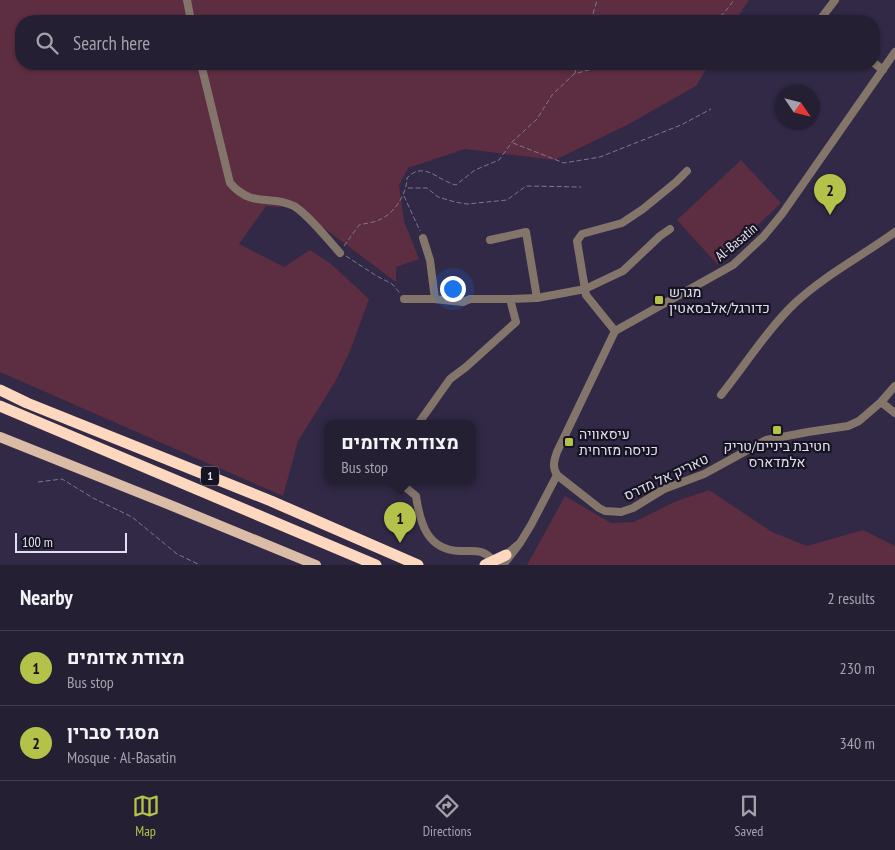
<!DOCTYPE html>
<meta charset="utf-8">
<style>
body{margin:0;font-family:"PT Sans Narrow",Heebo,sans-serif;background:#2d273c;color:#f1f3f6}
.compass{position:absolute;left:775px;top:85px;width:45px;height:45px;border-radius:50%;background:#251f34;box-shadow:0 1px 4px #0004;rotate:125deg}
.scale{position:absolute;left:15px;bottom:12px;width:112px;box-sizing:border-box;padding-left:5px;border:2px solid #e2def2;border-top:0;font-size:14px;line-height:18px;white-space:nowrap;color:#e2def2;-webkit-text-stroke:4px #171422;paint-order:stroke}
.you{position:absolute;left:452px;top:288px;width:18px;height:18px;margin:-12px;border:4px solid #fff;border-radius:50%;background:#1a73e8;box-shadow:0 0 0 8px #1a73e833}
.badge{display:grid;place-items:center;width:32px;height:32px;border-radius:50%;background:#b4c24a;color:#111;font-size:16px;font-weight:700}
.pin{position:absolute;translate:-50% -41px;filter:drop-shadow(0 1px 2px #0008)}
.pin::after{content:'';position:absolute;top:26px;width:18px;height:15px;background:inherit;clip-path:polygon(0 0,100% 0,50% 100%)}
.popup{position:absolute;left:324px;top:420px;width:152px;height:65px;box-sizing:border-box;display:grid;place-content:center;border-radius:10px;background:#251f34;filter:drop-shadow(0 1px 4px #0005);font-size:16px;white-space:nowrap;color:#a3a2ac}
.popup b{font-size:19px;color:#f1f3f6}
.popup::after{content:'';position:absolute;left:50%;top:100%;margin-left:-10px;border:10px solid transparent;border-top-color:#251f34}
.list{margin:0;padding:0;list-style:none}
h2{display:flex;justify-content:space-between;align-items:center;height:65px;margin:0;padding:0 20px;font-size:21px}
h2 small{font-size:16px;font-weight:400;color:#a3a2ac}
.list li{display:grid;grid-template-columns:32px 1fr auto;gap:15px;align-items:center;box-sizing:border-box;height:75px;padding:0 20px;border-top:1px solid #423d4f}
.list b{display:block;font-size:19px;white-space:nowrap}
.list p{margin:0;font-size:16px;white-space:nowrap;color:#a3a2ac}
.list em{font-size:16px;font-style:normal;color:#a3a2ac}
.icon{flex:none;width:28px;height:28px;fill:none;stroke:currentColor;stroke-width:2;stroke-linecap:round;stroke-linejoin:round}
.map{position:relative;flex:none;width:895px;height:565px;overflow:hidden}
.search{position:absolute;background:#251f34;box-shadow:0 1px 4px #0004;left:15px;right:15px;top:15px;height:55px;display:flex;align-items:center;gap:12px;box-sizing:border-box;padding:0 18px;border-radius:20px;color:#a3a2ac;font-size:19px}
.sheet{height:215px;background:#251f34}
nav{display:flex;justify-content:space-around;align-items:center;box-sizing:border-box;height:70px;border-top:1px solid #423d4f;background:#251f34;font-size:14px;color:#a3a2ac}
nav a{display:grid;justify-items:center;gap:2px}
nav .on{color:#b4c24a}
.map>svg:first-child{display:block}
</style>
<div class="map">
<svg width="895" height="565" viewBox="0 0 895 565">
<rect width="100%" height="100%" fill="#312946"/>
<path fill="#5d2d41" d="M0,0h749l-14,21h-714v43h688l-13,22 -69,39 -72,35 -90,-11 -57,19 -9,17 5,36 15,38 -23,8v15l-99,-74 -31,-2 -27,38 45,23 26,-17 20,13 39,36 -19,52 -15,31 -37,59 -15,55 -283,-124z
M741,160l40,43 -64,61 -40,-44z
M709,490l63,42 35,14 56,-16 32,16v19h-368l38,-69 46,27 23,-1 40,-20z"/>
<g fill="none" stroke-linecap="round" stroke-linejoin="round">
<path stroke="#7e7891" stroke-width="1" stroke-dasharray="5 2.5" stroke-linecap="butt" d="M591,21l6,-21
M714,21l10,-8 10,-13
M575,73l2,-9
M513,143l51,20 36,-6 81,-32 30,-16
M408,188h19l11,9 17,5 12,2 40,-4 19,-14 55,1
M404,196l16,35
M344,246l15,-21c7,-2 14,-2 20,-5 15,-6 28,-26 28,-42 17,-18 31,3 49,7l19,-15 24,-10 13,-18 25,-23 15,-24 22,-21 36,-10
M346,256l29,19 17,9 8,9
M38,482l24,-3 31,19 39,19 45,37 23,11"/>
<path stroke="#84756b" stroke-width="8" d="M187,0l4,21
M819,21l16,-21
M895,52l-113,162 -19,23 -30,28 -118,66 -58,121c-3,9 -5,14 0,23l42,33 6,3 16,1 12,-4 31,-19 40,-15 62,-34 42,-8 40,-6 11,-5 22,-19 14,-16
M874,63l9,7
M201,64l29,119c23,26 40,11 64,23 16,10 33,33 46,47
M423,238l7,22 5,39
M490,240l36,-8 11,66
M404,299h30l29,3 7,-3h40
M615,331l-29,-36 -9,-54 5,-7 40,-11 21,-14 33,-27 11,-11
M721,395c24,-30 46,-65 74,-92 30,-28 67,-47 100,-71
M881,402l14,11
M418,424l32,-45 16,-12 50,-45 -6,-23 27,-1 48,-9 38,-18 37,-35 10,-7
M399,482l17,14c4,27 11,54 44,55 17,0 23,-2 35,11
M520,543l11,-18 26,-50
M502,558l18,-15 -17,22"/>
<path stroke="#dbbca7" stroke-width="10" d="M0,437l175,70 141,58"/>
<path stroke="#fdd8bf" stroke-width="11" d="M0,390l27,13 244,98 147,64
M0,406l376,159
M485,565l21,-10"/>
</g>
<g fill="#b4c24a" stroke="#171422" stroke-width="2">
<rect x="654" y="295" width="10" height="10" rx="2.5"/>
<rect x="772" y="425" width="10" height="10" rx="2.5"/>
<rect x="564" y="437" width="10" height="10" rx="2.5"/>
</g>
<g text-anchor="middle" stroke-width="4.5" stroke-linejoin="round" paint-order="stroke">
<rect fill="#171422" stroke="#a5a1b4" stroke-width="1" x="201" y="466.5" width="18" height="19" rx="4"/>
<g font-size="12" font-weight="bold" fill="#e2def2">
<text x="210" y="480">1</text>
</g>
<g font-size="14" fill="#e2def2" stroke="#171422">
<text transform="translate(736 242) rotate(-40)" y="5">Al-Basatin</text>
<text transform="translate(666 477) rotate(-25)" y="5">טאריק אל מדרס</text>
</g>
<g font-size="14" fill="#e2def2" stroke="#171422" text-anchor="start">
<text x="669" y="297">מגרש<tspan x="669" dy="16">כדורגל/אלבסאטין</tspan></text>
<text x="579" y="439">עיסאוויה<tspan x="579" dy="16">כניסה מזרחית</tspan></text>
<text x="777" y="451" text-anchor="middle">חטיבת ביניים/טריק<tspan x="777" dy="16">אלמדארס</tspan></text>
</g>
</g>
</svg>
<svg class="compass" viewBox="-18 -18 36 36"><path d="M0-13l5 13h-10z" fill="#e53935"/><path d="M0 13l5-13h-10z" fill="#a3a2ac"/></svg>
<div class="scale">100 m</div>
<div class="you"></div>
<div class="pin badge" style="left:400px;top:543px">1</div>
<div class="popup"><b>מצודת אדומים</b>Bus stop</div>
<div class="pin badge" style="left:830px;top:215px">2</div>
<div class="search"><svg class="icon" aria-label="search" viewBox="0 0 24 24"><circle cx="10" cy="10" r="6"/><path d="M15 15l6 6"/></svg>Search here</div>
</div>
<section class="sheet">
<h2>Nearby<small>2 results</small></h2>
<ul class="list">
<li><span class="badge">1</span><div><b>מצודת אדומים</b><p>Bus stop</p></div><em>230 m</em></li>
<li><span class="badge">2</span><div><b>מסגד סברין</b><p>Mosque · Al-Basatin</p></div><em>340 m</em></li>
</ul>
</section>
<nav>
<a class="on"><svg class="icon" aria-label="map" viewBox="0 0 24 24"><path d="M3 6l6-2 6 2 6-2v14l-6 2-6-2-6 2zM9 4v14M15 6v14"/></svg>Map</a>
<a><svg class="icon" aria-label="directions" viewBox="0 0 24 24"><path d="M12 3l9 9-9 9-9-9zM9 14v-3h6M13 9l2 2-2 2"/></svg>Directions</a>
<a><svg class="icon" aria-label="saved" viewBox="0 0 24 24"><path d="M7 4h10v16l-5-4-5 4z"/></svg>Saved</a>
</nav>
